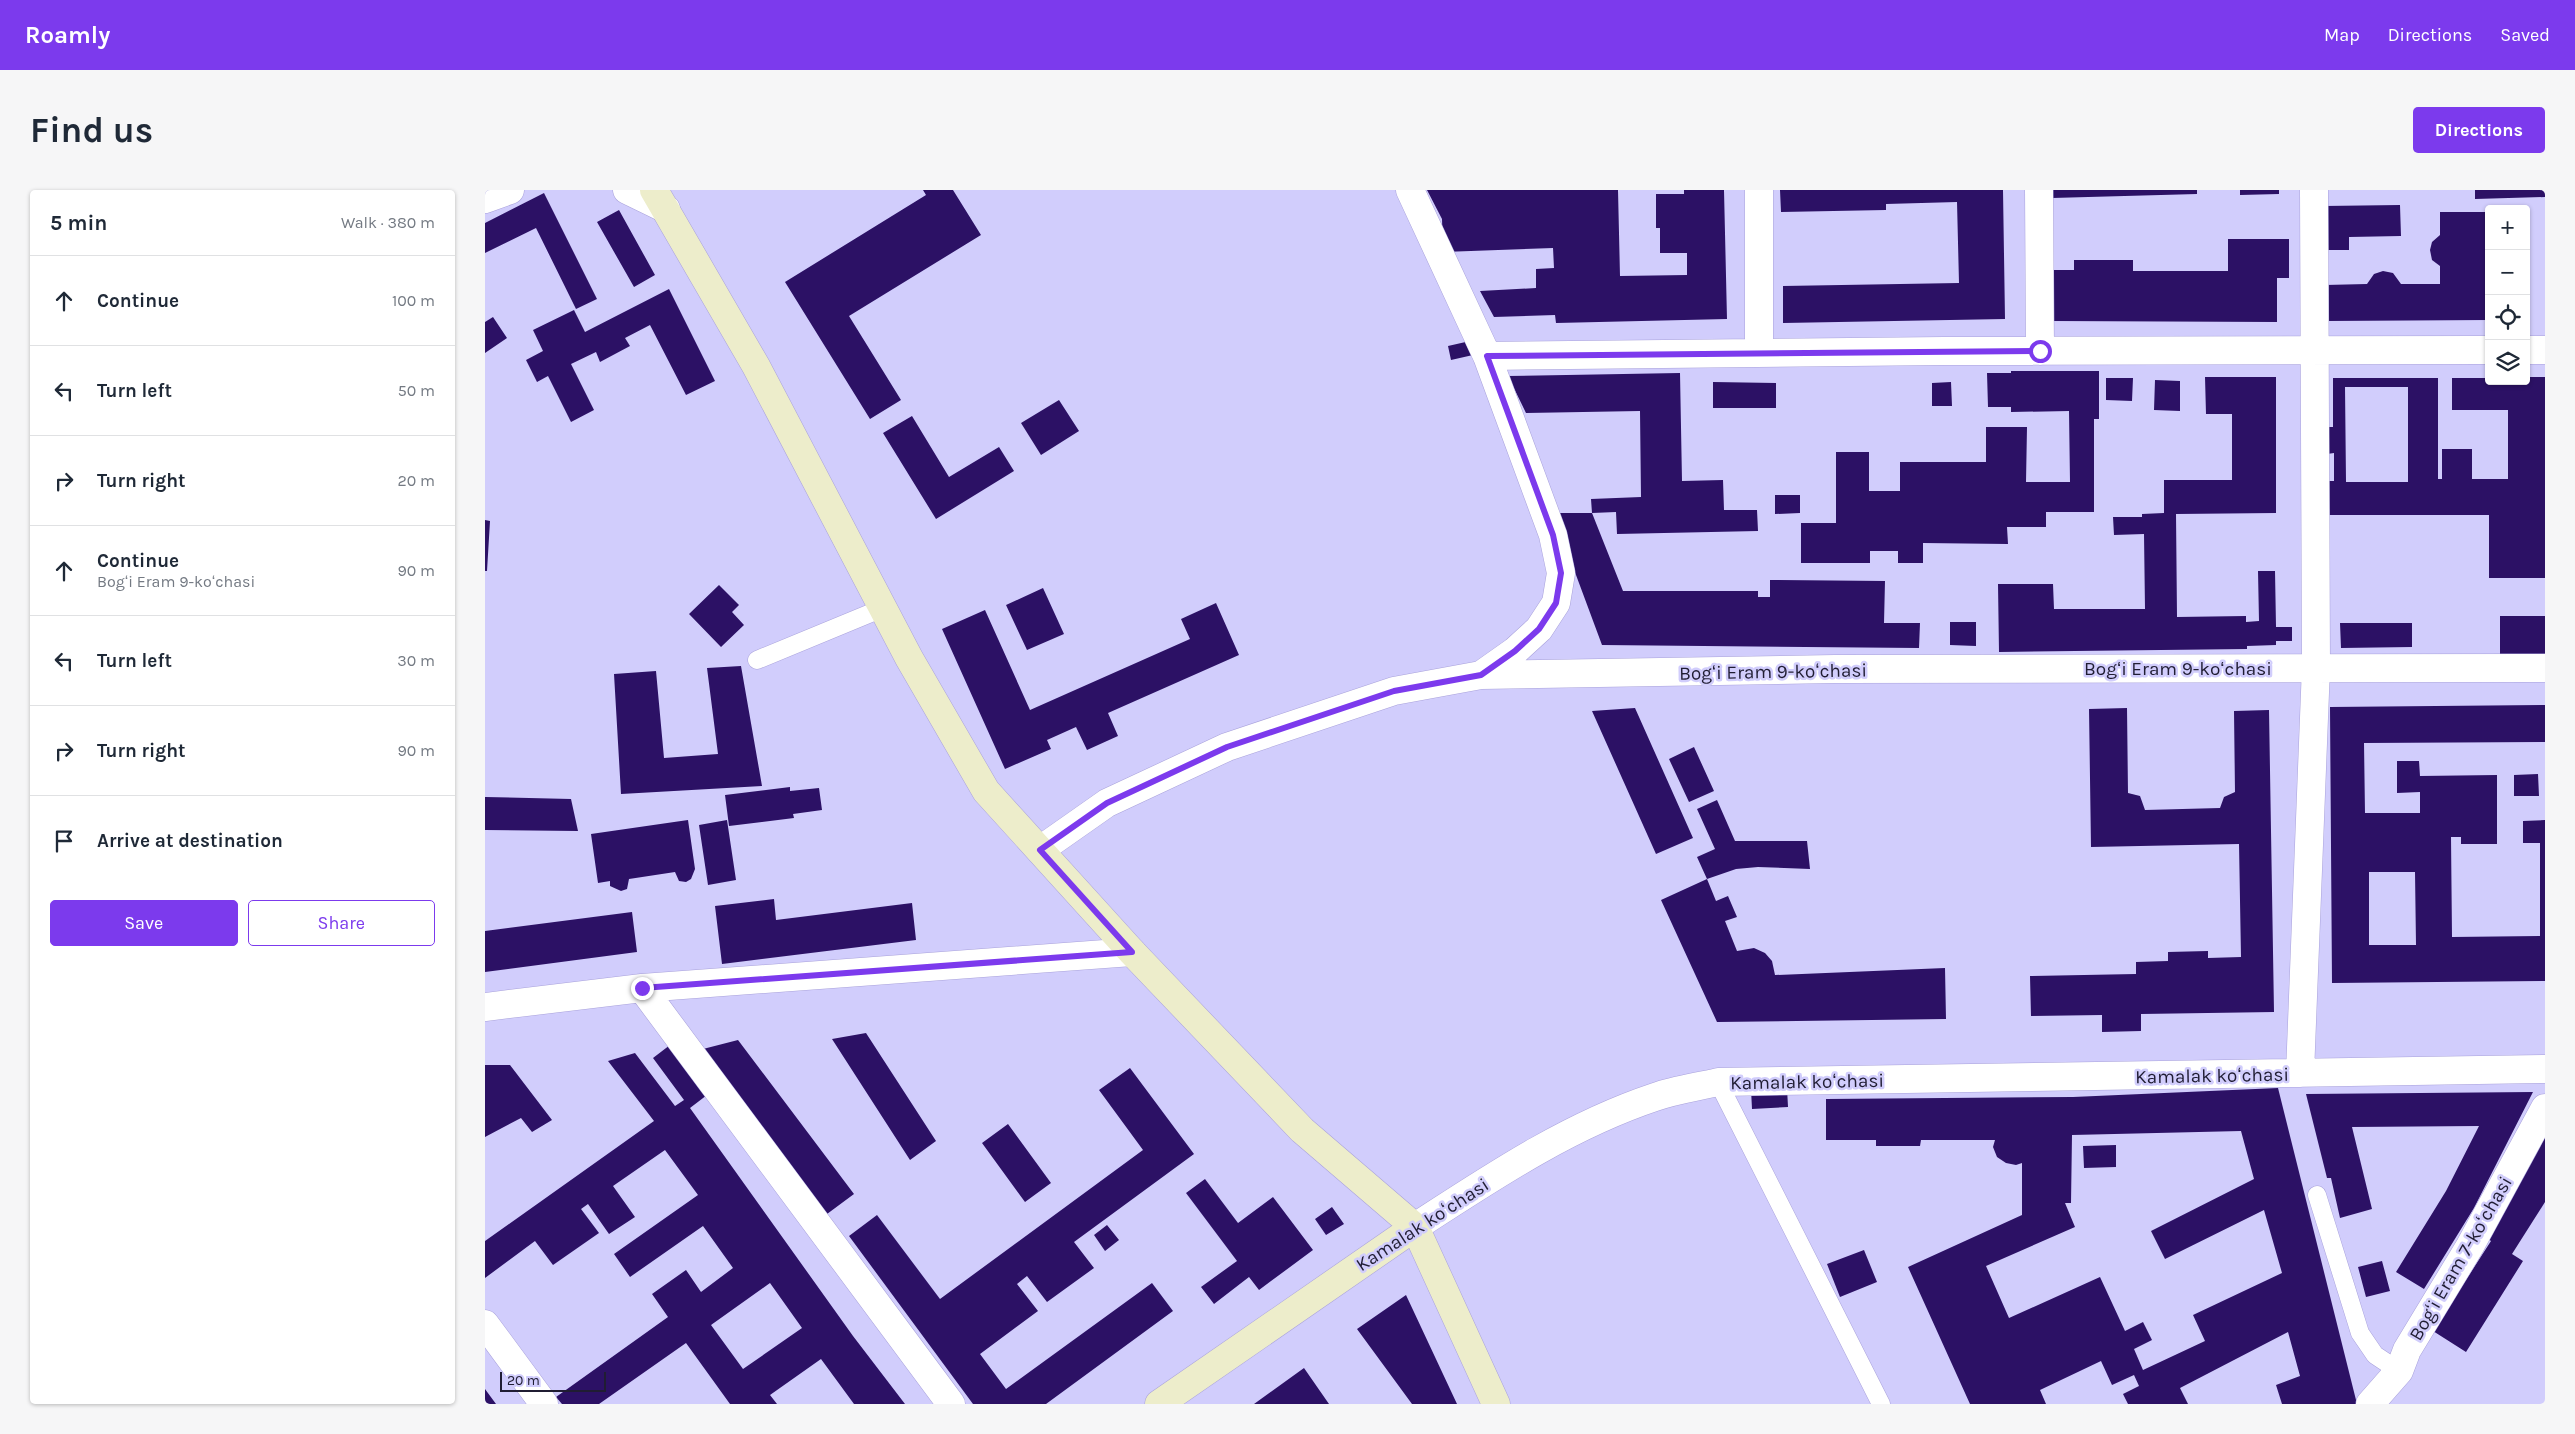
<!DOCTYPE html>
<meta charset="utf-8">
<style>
body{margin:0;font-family:Karla,sans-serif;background:#f6f6f7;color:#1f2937}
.controls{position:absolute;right:15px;top:15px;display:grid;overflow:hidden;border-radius:5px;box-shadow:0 1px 4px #0004}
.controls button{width:45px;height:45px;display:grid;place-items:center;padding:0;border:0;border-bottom:1px solid #e0e1e3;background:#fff;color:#1f2937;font:25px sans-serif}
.scale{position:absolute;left:15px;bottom:12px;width:106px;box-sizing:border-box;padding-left:5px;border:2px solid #201d33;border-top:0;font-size:14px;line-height:18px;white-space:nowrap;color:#201d33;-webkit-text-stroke:4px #d1cdfc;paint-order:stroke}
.stop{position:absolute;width:15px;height:15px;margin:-11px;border:4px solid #7c3aed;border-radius:50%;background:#fff}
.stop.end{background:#7c3aed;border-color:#fff;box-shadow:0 1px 5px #0008}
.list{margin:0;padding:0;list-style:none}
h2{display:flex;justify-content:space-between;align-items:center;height:65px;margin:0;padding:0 20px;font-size:21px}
h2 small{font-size:16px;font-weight:400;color:#747a83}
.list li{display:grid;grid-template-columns:32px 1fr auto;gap:15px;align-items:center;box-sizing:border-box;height:90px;padding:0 20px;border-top:1px solid #e0e1e3}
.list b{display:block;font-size:19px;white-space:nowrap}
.list p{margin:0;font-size:16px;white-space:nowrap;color:#747a83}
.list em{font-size:16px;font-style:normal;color:#747a83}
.actions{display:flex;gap:10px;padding:15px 20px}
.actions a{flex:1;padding:11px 0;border:1px solid #7c3aed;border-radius:5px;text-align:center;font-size:18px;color:#7c3aed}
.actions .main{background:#7c3aed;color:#fff}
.icon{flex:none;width:28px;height:28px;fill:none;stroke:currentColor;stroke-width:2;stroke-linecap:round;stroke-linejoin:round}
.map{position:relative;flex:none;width:2060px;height:1214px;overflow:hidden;border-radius:5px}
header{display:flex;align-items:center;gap:30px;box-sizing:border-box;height:70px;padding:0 25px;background:#7c3aed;color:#fff}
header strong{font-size:24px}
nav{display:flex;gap:28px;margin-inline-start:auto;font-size:18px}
.intro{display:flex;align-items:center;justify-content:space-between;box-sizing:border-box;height:120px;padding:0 30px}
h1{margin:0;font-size:35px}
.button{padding:12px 22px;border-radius:5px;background:#7c3aed;color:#fff;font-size:18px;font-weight:700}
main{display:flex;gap:30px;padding:0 30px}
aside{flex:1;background:#fff;border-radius:5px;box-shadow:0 1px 4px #0004}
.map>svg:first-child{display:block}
</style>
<header>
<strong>Roamly</strong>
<nav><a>Map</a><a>Directions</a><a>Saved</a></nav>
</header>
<div class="intro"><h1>Find us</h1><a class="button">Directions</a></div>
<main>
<aside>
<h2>5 min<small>Walk · 380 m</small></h2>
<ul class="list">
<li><svg class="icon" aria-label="ahead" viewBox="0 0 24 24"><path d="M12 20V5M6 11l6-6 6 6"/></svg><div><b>Continue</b></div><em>100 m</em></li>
<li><svg class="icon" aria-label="left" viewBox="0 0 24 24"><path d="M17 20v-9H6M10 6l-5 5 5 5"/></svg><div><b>Turn left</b></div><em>50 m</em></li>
<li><svg class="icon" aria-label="right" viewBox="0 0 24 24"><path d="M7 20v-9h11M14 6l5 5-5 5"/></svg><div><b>Turn right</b></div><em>20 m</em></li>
<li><svg class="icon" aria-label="ahead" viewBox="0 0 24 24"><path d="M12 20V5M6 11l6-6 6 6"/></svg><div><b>Continue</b><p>Bogʻi Eram 9-koʻchasi</p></div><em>90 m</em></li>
<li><svg class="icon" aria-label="left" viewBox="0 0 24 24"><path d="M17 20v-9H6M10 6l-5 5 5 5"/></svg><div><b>Turn left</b></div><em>30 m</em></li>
<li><svg class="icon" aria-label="right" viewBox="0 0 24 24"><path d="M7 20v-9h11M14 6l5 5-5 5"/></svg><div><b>Turn right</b></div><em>90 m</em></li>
<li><svg class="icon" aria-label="arrive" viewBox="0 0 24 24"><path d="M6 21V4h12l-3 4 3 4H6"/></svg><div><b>Arrive at destination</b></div></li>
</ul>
<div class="actions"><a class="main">Save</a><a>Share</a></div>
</aside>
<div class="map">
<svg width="2060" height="1214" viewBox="0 0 2060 1214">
<rect width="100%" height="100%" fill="#d1cdfc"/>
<path fill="#2c1165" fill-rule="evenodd" d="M438,0h30l28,45 -132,81 52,84 -31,19 -85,-137 141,-87z
M942,0h191l2,86 67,-1v-22h-27v-25h-4v-34h28v-4h40l3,129 -171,4 -1,-8 -61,2 -14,-26 56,-3v-19l18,-1 -1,-20 -110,4 -1,-33z
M1295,0h223l2,129 -222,4v-37l176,-3 -2,-81 -71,2v6l-105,2z
M1566,0h146v4l-145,4z
M1755,0h39v4l-39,1z
M1990,0h70v7l-70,2z
M59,3l53,106 -21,10 -40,-81 -51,25v-30z
M1915,15l1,31 -52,1v13h-24l-1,-44z
M134,20l36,65 -21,12 -37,-65z
M1955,22h49v108l-163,1 -1,-36 42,-1 7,-10 9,-3 10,2 8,11h39v-18l-8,-6 -2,-10 2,-8 8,-7z
M1743,49h61v39h-12v44l-224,-1v-51h21v-10h59v11h95z
M184,99l46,92 -29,14 -36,-70 -25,13 5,8 -30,16 -4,-10 -25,12 23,46 -23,12 -23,-46 -11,6 -11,-22 17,-9 -10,-21 41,-20 11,22z
M8,127l14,21 -22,15v-31z
M985,151l3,14 -22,5 -3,-14z
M1526,181h88v48h-5v93h-48v15h-39l1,17 -85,-1v20h-25v-12h-28v12h-69v-40h35v-71h33v39h31v-29h86v-35h41l-1,55h44l-1,-71 -58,1v-5h-23l-1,-34h24z
M1195,183l2,108 41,-1 1,30h33l1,21 -141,3 -1,-22 -24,1 -1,-14 50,-2 -1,-86 -114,2 -18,-37z
M1720,187h71v136l-100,1 1,103 69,-1v6l13,-1 -1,-50h17l1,56h16v14h-16v4l-29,1v3l-248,3 -1,-68h55l1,25h91l-1,-75 -30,1 -1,-18h29v-3l22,-1v-33h68v-66h-26z
M2041,187h19v201h-56v-63h-166v-34h11v-28l-7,1v-27h6v-49h105v101h4v-30h30v30h36v-69h-56v-32h37v3h37zM1860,197h63v95h-62z
M1621,188h27l-1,23 -26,-1z
M1670,190l25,1v30l-26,-1z
M1228,192l63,1v25h-63z
M1466,192l1,24h-20v-23z
M574,210l20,31 -38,24 -20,-32z
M427,226l37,61 50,-30 15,24 -78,48 -53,-86z
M1290,305h25v18l-25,1z
M1068,323h39l31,78h135v6h12v-17l115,1 -1,42h36l-1,25 -317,-3z
M0,330l5,1 -3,50h-2z
M234,395l20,20 -7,7 12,13 -23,22 -32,-33z
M558,398l21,46 -37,16 -21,-45z
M731,413l23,52 -131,58 10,23 -31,14 -11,-23 -29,13 4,9 -46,20 -63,-140 43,-19 45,100 160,-71 -9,-20z
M2015,426h45v38h-45z
M1465,432h26v24l-26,-1z
M1855,433h72v24l-71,1z
M256,476l21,120 -141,8 -7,-120 42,-3 8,87 54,-4 -11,-86z
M2060,515v37l-181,1 1,70h55v-21l-23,1v-32h22l1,15 77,-1v69h-36v-7h-10l1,100 88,-1v-93h-17v-22l22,-1v161l-213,2 -2,-276zM1884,682h46l1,73h-47z
M1150,518l58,130 -37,16 -64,-143z
M1642,518l1,85 12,3 5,14 75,-2 4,-11 11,-5 -1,-81 35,-1 5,302 -133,2v17l-39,1v-17l-71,1 -1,-40 106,-2v-12l32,-1v-9l40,-1v7l33,-1 -2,-113 -148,3 -2,-138z
M1209,557l20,44 -25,11 -20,-43z
M2053,584l1,22h-25v-21z
M305,597v4l29,-3 3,22 -29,4 1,4 -65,8 -4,-31z
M0,607l86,2 7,32 -93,-1z
M1232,610l18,41h72l3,28 -52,-2 -22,2 -29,10 9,22 12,-5 9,21 -12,4 12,30 17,-3 11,5 7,8 3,14 170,-7 1,51 -229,3 -56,-122 46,-21 -10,-22 18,-8 -18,-40z
M203,630l7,49 -4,10 -5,3 -7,-1 -4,-9 -46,7 -2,10 -6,2 -11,-5v-5l-12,2 -7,-49z
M242,630l9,60 -28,5 -9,-60z
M289,709l2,21 136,-17 4,37 -194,24 -7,-58z
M147,722l5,40 -152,20v-41z
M381,843l70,108 -26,19 -78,-121z
M253,850l116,154 -27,20 -124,-165z
M185,855l37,50 -17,13 163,228 52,68h-51l-33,-45 -51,36 7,9h-47l-44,-61 -87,61h-37l-6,-7 112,-80 -16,-23 34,-24 15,22 32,-24 -30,-42 -73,51 -16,-23 84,-59 -33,-45 -52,36 22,31 -26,17 -21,-30 -7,5 18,24 -46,32 -18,-24 -50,37v-37l169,-120 -46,-60 27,-8 40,53 9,-6 -31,-42zM285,1093l32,45 -59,41 -32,-44z
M0,875h25l42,55 -20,12 -11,-14 -36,19z
M645,878l64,86 -120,88 20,26 -47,34 -20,-26 -10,8 21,27 -58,43 26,35 146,-106 21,28 -127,93h-73l-124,-168 28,-21 63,84 203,-149 -44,-60z
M1302,898l1,19 -36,2 -1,-20z
M1793,898l79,316h-75l-6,-19 24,-9 -12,-44 -108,56 8,16h-60l-5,-10 16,-8 -5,-11 -22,10 -11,-24 -61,29 6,14h-76l-62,-137 114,-52v-52l-6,2 -10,-2 -9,-6 -4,-10 2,-7h-74l-1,6h-44v-6h-50v-41l247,-2zM1756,941l13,48 -103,52 14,28 99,-49 18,63 -89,42 12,26 -62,29 -9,-21 18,-9 -9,-18 -18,9 -25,-54 -91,41 -23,-52 89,-39 -10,-24h6l1,-68z
M2048,902l-59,116 -50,81 -28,-17 50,-81 33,-65 -127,1 20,82 -32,9 -9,-40h-4l-21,-84z
M523,934l43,59 -26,19 -43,-59z
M2060,939v73l-33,52 11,7 -57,91 -33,-21 58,-90 -8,-6 59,-92 -5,-2z
M1631,955v22l-32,1 -1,-22z
M720,989l33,44 35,-26 40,53 -54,40 -10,-13 -35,27 -13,-17 36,-26 -51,-68z
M847,1017l12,17 -18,11 -11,-16z
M622,1035l12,15 -14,11 -11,-16z
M1379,1060l13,32 -37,15 -13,-33z
M1897,1071l8,30 -24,6 -8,-30z
M921,1105l51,109h-45l-55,-75z
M819,1178l25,36h-75z
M0,1199l11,15h-11z"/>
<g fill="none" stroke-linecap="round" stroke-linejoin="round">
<g stroke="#a9a2db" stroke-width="19">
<path id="lane" d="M272,470l126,-52
M1233,892l163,322
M1832,1005l43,138 15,22 24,16"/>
</g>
<g stroke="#a9a2db" stroke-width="29">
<path id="street" d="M142,0l39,19
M925,0l77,166 66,179 8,38 -5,30 -17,26 -24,22 -34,24
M1274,0v163
M1554,0l1,161
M0,9l25,-9
M2041,160h19
M1002,166l457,-5 545,-1
M555,660l67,-47 120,-56 167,-56 87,-16 354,-6 710,-1
M157,798l309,416
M0,817l157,-19 490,-36
M1815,883l16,-406 -2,-477
M930,1037c77,-50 153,-101 240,-130 20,-7 42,-10 63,-15l827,-13
M0,1134l59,80
M1885,1214l29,-33 8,-21 63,-104 75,-138"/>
</g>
<g stroke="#a9a2db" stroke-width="29">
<path id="secondary" d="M169,0l102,176 153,292 77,133 146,161 170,178 113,97 81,177
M674,1214l256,-177"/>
</g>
<use href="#lane" stroke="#fff" stroke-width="18"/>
<use href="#street" stroke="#fff" stroke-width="28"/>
<use href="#secondary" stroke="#ededcb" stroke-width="28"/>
</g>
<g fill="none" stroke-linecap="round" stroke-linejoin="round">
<path stroke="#7c3aed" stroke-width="6" d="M157,798l490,-36 -92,-102 67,-47 120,-56 167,-56 87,-16 34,-24 24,-22 17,-26 5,-30 -8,-38 -66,-179 553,-5"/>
</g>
<g text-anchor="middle" stroke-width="5" stroke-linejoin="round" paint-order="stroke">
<g font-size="19" fill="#201d33" stroke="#d1cdfc">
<text x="1693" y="485">Bogʻi Eram 9-koʻchasi</text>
<text transform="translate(1288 481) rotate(-1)" y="7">Bogʻi Eram 9-koʻchasi</text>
<text transform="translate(1727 885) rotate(-1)" y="7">Kamalak koʻchasi</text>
<text transform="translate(1322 891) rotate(-1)" y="7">Kamalak koʻchasi</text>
<text transform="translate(937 1034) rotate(-33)" y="7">Kamalak koʻchasi</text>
<text transform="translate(1975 1068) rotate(-60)" y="7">Bogʻi Eram 7-koʻchasi</text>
</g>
</g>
</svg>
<div class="controls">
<button>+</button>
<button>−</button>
<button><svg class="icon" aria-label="locate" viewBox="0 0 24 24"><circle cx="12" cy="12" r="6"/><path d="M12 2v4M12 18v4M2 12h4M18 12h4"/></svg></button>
<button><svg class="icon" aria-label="layers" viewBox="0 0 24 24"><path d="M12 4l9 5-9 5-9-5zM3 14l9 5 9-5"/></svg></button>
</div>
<div class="scale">20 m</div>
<div class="stop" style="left:1555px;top:161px"></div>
<div class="stop end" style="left:157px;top:798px"></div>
</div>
</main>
